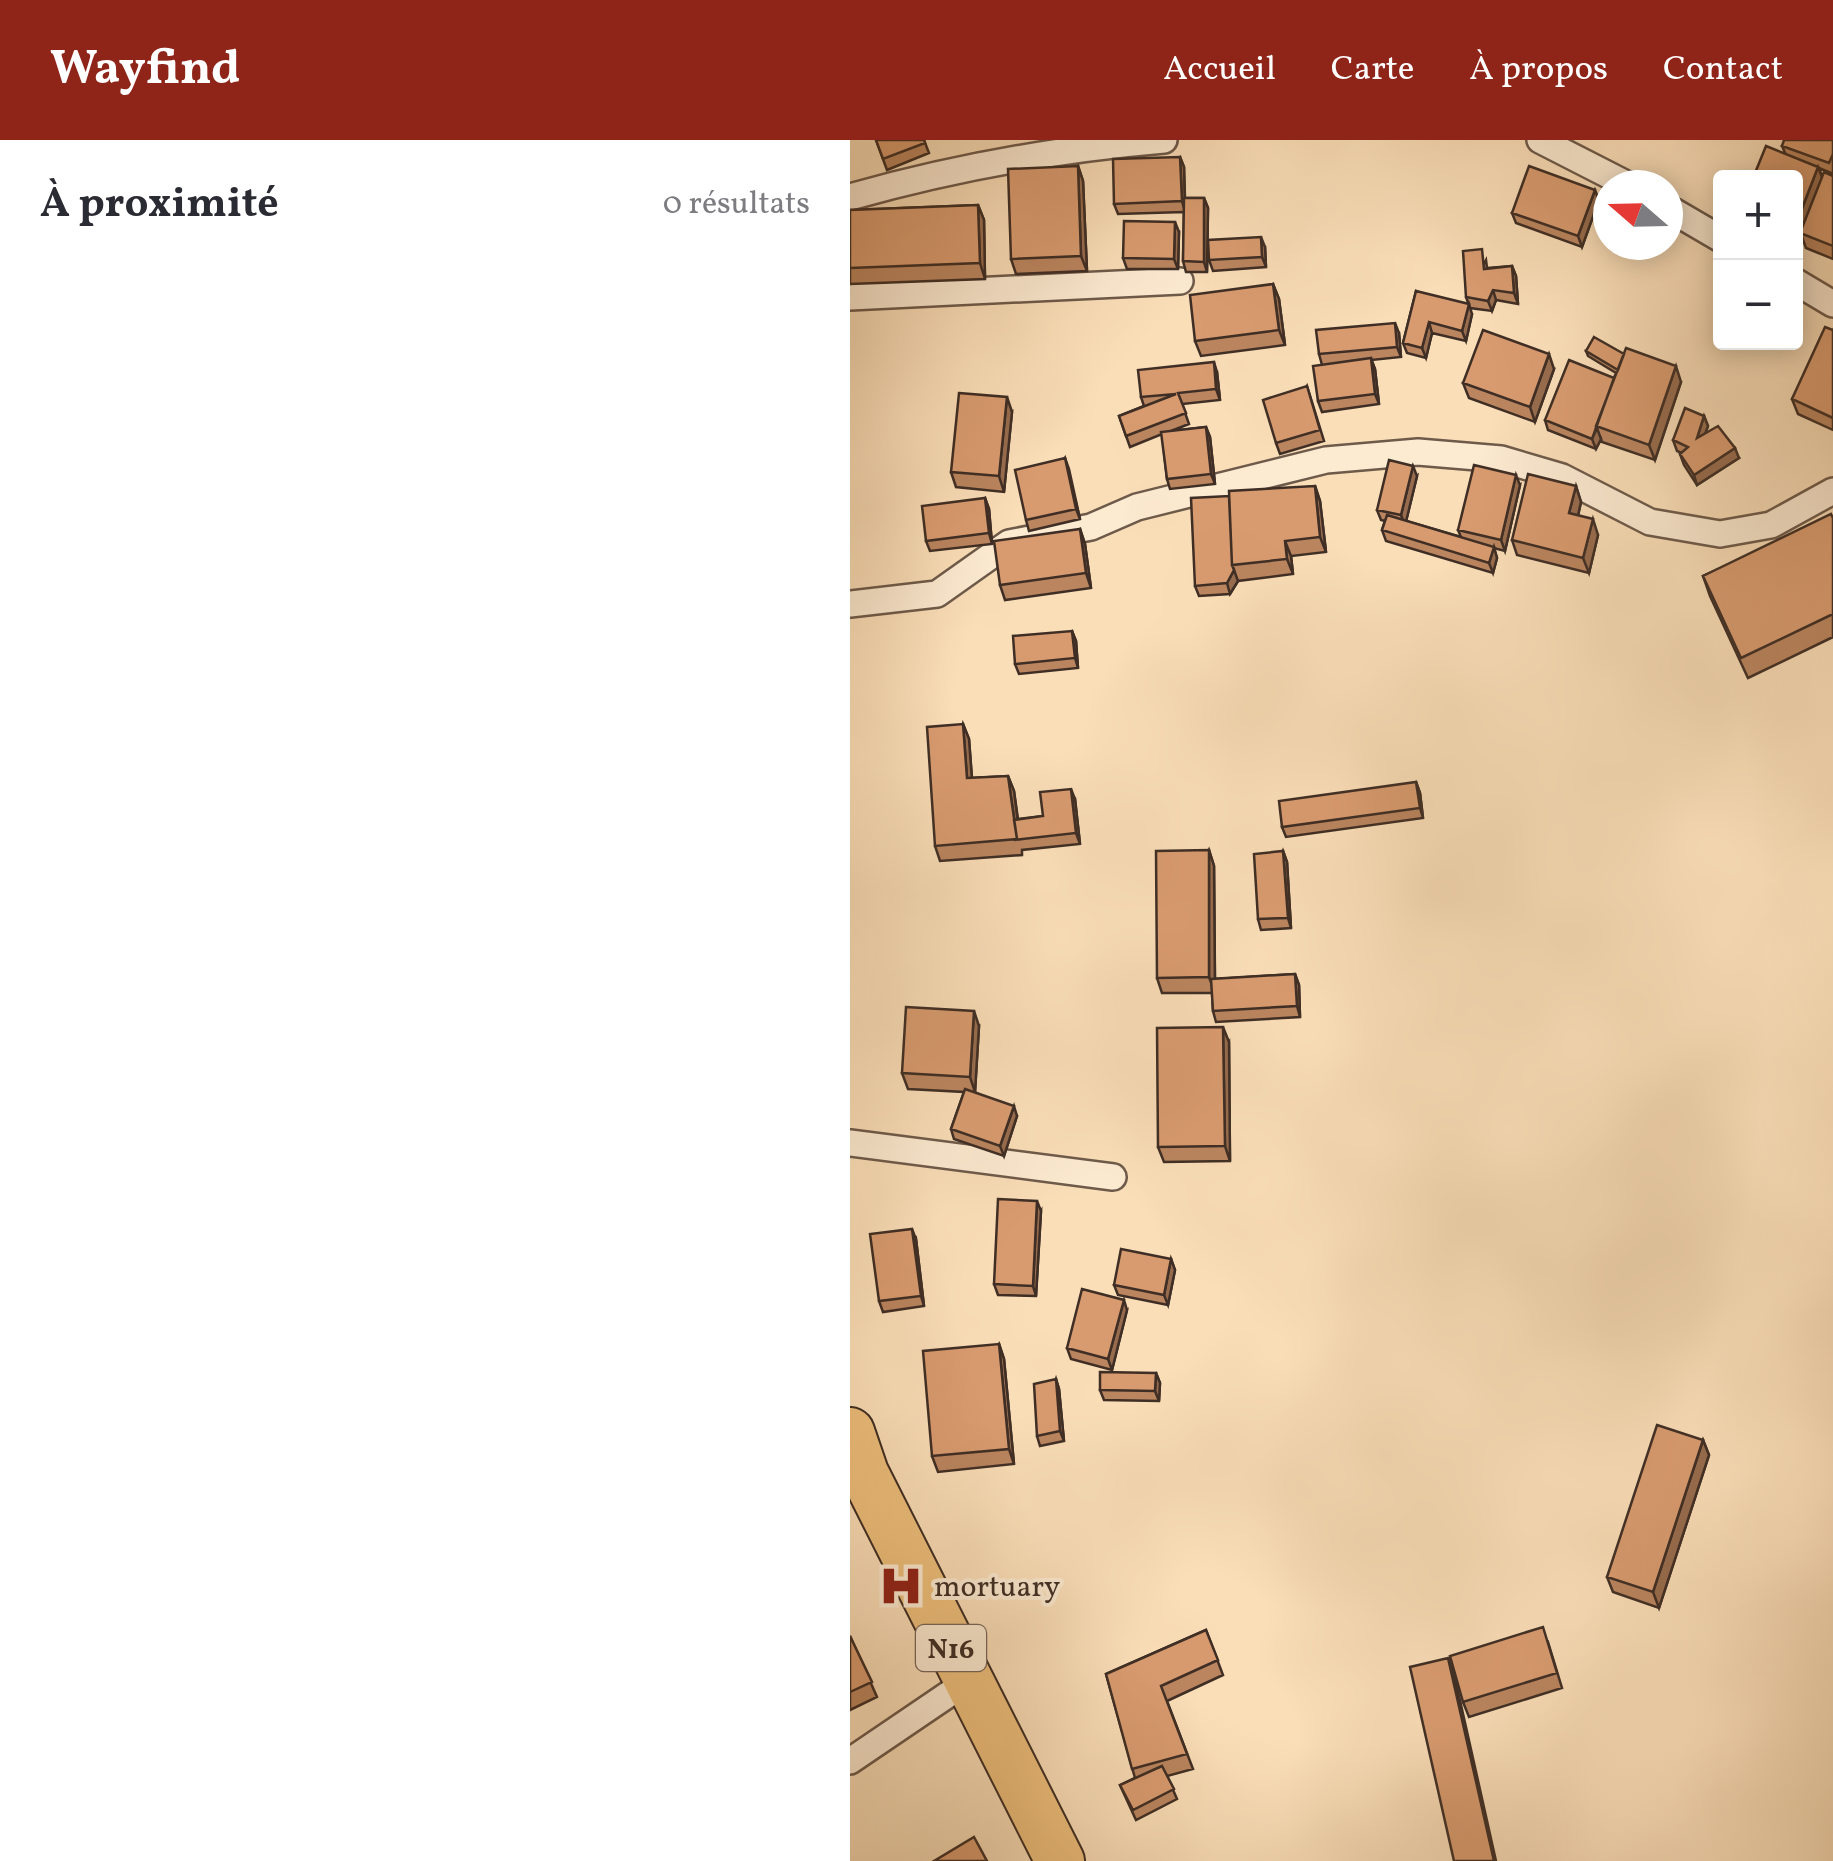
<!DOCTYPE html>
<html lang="fr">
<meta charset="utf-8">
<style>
body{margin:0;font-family:Vollkorn,serif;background:#f7f7f7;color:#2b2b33}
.controls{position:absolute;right:30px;top:30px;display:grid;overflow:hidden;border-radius:10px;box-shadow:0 5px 25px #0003}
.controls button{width:90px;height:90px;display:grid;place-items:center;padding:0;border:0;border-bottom:2px solid #e1e1e2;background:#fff;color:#2b2b33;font:50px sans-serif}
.compass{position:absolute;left:743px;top:30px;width:90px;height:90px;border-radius:50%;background:#fff;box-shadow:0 5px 25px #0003;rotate:290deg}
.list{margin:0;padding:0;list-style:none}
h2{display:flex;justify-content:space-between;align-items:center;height:130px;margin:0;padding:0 40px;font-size:42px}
h2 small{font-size:32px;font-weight:400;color:#7c7c81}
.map{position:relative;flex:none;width:983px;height:1721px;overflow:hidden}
header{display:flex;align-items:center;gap:60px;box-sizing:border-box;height:140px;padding:0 50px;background:#8f2418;color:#fff}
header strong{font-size:48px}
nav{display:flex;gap:55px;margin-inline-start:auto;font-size:35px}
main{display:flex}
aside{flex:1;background:#fff}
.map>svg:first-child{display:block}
</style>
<header>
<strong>Wayfind</strong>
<nav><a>Accueil</a><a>Carte</a><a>À propos</a><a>Contact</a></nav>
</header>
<main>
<aside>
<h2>À proximité<small>0 résultats</small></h2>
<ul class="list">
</ul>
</aside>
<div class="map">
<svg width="983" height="1721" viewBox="0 0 983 1721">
<rect width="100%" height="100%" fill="#fadeb8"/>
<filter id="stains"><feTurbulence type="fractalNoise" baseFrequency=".002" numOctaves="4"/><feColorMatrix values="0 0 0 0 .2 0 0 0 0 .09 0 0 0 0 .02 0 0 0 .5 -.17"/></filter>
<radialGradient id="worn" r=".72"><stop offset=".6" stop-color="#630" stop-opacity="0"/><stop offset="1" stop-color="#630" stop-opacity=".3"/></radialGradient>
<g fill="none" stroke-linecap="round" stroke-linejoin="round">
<g stroke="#6e5a4a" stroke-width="30">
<path id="street" d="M690,0l88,45
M0,57c103,-29 207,-48 314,-57
M818,68l53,31
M946,142l37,22
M0,157l330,-16
M0,464l87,-10 72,-51 82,-16 46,-20 189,-47 92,-8 83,7 61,18 88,45 70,12 51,-9 62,-34
M0,1003l263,34
M0,1621l118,-80"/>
</g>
<g stroke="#3f2e25" stroke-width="52">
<path id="highway" d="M0,1292l14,41 196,388"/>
</g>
<use href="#street" stroke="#fcead1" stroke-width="25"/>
<use href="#highway" stroke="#edbf7c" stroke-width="48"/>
</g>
<path fill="#ba855f" stroke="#3f2e25" stroke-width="2.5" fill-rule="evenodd" d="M26,0h48l5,13 -42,17z
M983,0v119l-27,-11 -4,-11 -3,7 -3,-1v-65l-14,-32zM969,28l12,5 1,2 -10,2z
M330,17l4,10 1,31h19l4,10 -1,64h-21l-3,-11 1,-49 -66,2 -4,-10z
M228,26l5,15 4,90 -71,3 -5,-15z
M749,60l-17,47 -66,-24 -4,-10z
M128,65l6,15 1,59 -135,5v-74z
M329,92l-1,37h-51l-4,-11z
M415,107l1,20 -53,4 -4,-11z
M636,120l1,8 25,-2 4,10 2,28 -22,-4 -4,11 -22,-3 -4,-11z
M423,144l6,15 6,46 -84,11 -6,-15z
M566,151l56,23 -6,27 -34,-8 -6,25 -19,-5 -4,-10z
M983,190v100l-35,-16 -6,-15z
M549,193l2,24 -30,3 4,9 4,35 -57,8 -4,-11 4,-36 -3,-11z
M736,211l38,3 57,28 -26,78 -53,-18 -1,-3 -5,10 -48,-19 -3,-10 69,-42 2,-5 -28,-17z
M704,229l-19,53 -66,-24 -6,-15z
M367,232l3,28 -38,4 7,20 -18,7 35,-4 4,10 5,47 -45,5 -3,-10 -5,-45 -32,13 -11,-31 25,-10 -3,-9z
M457,246l17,55 -44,13 -4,-11z
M162,272l-8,80 -48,-5 -5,-15z
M854,276l4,10 -3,7 34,25 -42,27 -13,-20 -4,-11 2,-1 -5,-2 -4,-11z
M215,318l15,61 -51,12 -3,-11z
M567,336l-11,45 55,16 -3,-7 62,-45 -15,66 -11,-3 3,10 -4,15 -107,-32 -4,-11 3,-9 -4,-1 -4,-10z
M465,346l5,15 6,51 -35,4 2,18 -55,7 -8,13 -31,2 -4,-10 34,-90z
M726,346l5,16 -3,14 20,19 -9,38 -72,-18 -5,-15z
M135,358l4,11 3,35 -62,7 -4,-10z
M983,378v119l-85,41 -38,-82 -7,-20z
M230,389l5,15 6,44 -86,12 -5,-15z
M222,491l4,10 2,27 -59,6 -4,-10z
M113,584l6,15 3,39 36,-2 6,15 4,28 25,-3 32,-17 5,45 -58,6v5l-82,6 -5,-15z
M566,642l4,11 3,25 -137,19 -4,-10z
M359,710l5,16 1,113 80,-5 4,11 1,32 -84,5 -3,-11 -1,-18h-50l-5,-15z
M433,711l4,11 4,66 -30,2 -3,-11z
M129,886l-4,66 42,24 -13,40 -50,-17 -3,-10 13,-37 -56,-3 -6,-16z
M379,902l1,119 -66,1 -6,-15z
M191,1071l-5,85 -38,-1 -4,-11z
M66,1099l8,67 -41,6 -4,-11z
M321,1119l4,11 -7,35 -50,-10 -4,-10z
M277,1170l-15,60 -41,-11 -4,-11z
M149,1204l5,15 10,105 -76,8 -6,-16z
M306,1233l4,10 -1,18 -55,-1 -4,-10z
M206,1239l3,10 5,52 -24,5 -3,-10z
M853,1300l6,15 -50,153 -46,-16 -6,-15z
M356,1490l17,45 -56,26 26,68 -26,7 10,23 -41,21 -16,-35 15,-7 -29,-104z
M0,1496l27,61 -27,13z
M698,1502l14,46 -93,29 -6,-15z"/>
<path fill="#976c4e" stroke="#3f2e25" stroke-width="2.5" d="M330,17l4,10 1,45 -3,-11z
M228,26l5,15 4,90 -6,-15z
M968,27l6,15 -24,51 2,4 -3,7 -3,-10v-10z
M745,50l4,10 -17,47 -4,-11z
M354,58l4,10 -1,64 -3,-10z
M128,65l6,15 1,59 -5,-16z
M325,82l4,10 -1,37 -4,-10z
M411,97l4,10 1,20 -4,-10z
M662,126l4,10 2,28 -4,-11z
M423,144l6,15 6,46 -6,-15z
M643,150l3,10 -4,11 -4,-10z
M619,164l3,10 -6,27 -4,-10z
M579,182l3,11 -6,25 -4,-10z
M545,183l4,10 2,24 -4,-10z
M699,214l5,15 -19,53 -5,-15z
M521,218l4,11 4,35 -4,-10z
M364,222l3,10 3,28 -4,-11z
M826,226l5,16 -26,78 -6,-15z
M157,257l5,15 -8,80 -5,-16z
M854,276l4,10 -8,22 -3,-10z
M356,287l4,10 5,47 -4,-10z
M747,288l4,11 -5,10 -4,-10z
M885,308l4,10 -42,27 -3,-10z
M215,318l4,11 11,50 -4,-10z
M563,326l4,10 -12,50 -4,-11z
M666,335l4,10 -15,66 -4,-11z
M465,346l5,15 6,51 -6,-15z
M726,346l5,16 -6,26 -6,-15z
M135,358l4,11 3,35 -3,-11z
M743,379l5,16 -9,38 -6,-15z
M230,389l5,15 6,44 -5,-15z
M435,401l6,15 2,18 -6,-15z
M644,407l3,11 -4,15 -4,-10z
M384,430l4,11 -8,13 -3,-11z
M222,491l4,10 2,27 -3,-10z
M113,584l6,15 4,55 -6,-16z
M158,636l6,15 6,48h-3z
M566,642l4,11 3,25 -3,-10z
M221,649l4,10 5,45 -4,-11z
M359,710l5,16 1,127 -6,-16z
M433,711l4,11 4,66 -3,-10z
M445,834l4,11 1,32 -3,-11z
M124,871l5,15 -4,66 -5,-15z
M373,887l6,15 1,119 -5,-15z
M164,966l3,10 -13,40 -4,-10z
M187,1061l4,10 -5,85 -3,-10z
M62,1089l4,10 8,67 -3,-10z
M321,1119l4,11 -7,35 -4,-10z
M274,1160l3,10 -15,60 -4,-11z
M149,1204l5,15 10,105 -5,-15z
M306,1233l4,10 -1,18 -4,-10z
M206,1239l3,10 5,52 -4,-10z
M853,1300l6,15 -50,153 -6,-16z
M598,1518l7,20 41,183h-2z"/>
<path fill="#d89b6f" stroke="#3f2e25" stroke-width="2.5" d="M26,0h48l1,3 -42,16z
M934,0h49v14l-4,9 -47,-17z
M916,6l52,21 -22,57v-46h-43z
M330,17l2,44 -68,3 -1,-45z
M228,26l3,90 -70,3 -3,-90z
M679,26l66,24 -17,46 -66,-23z
M974,32l9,4v70l-33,-13z
M334,58h20v64l-21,-1z
M128,65l2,58 -130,5v-58z
M274,81l51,1 -1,37 -51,-1z
M411,97l1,20 -53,3 -1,-20z
M632,109l2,20 28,-3 2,27 -21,-3 -5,11 -22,-4 -3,-46z
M423,144l6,46 -84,11 -5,-46z
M566,151l53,13 -7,27 -33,-9 -7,26 -19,-5z
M545,183l2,24 -78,7 -3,-24z
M975,187l8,3v88l-41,-19z
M633,190l66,24 -19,53 -67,-24z
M744,197l30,17 -6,16 -32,-19z
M776,208l50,18 -27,79 -53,-19z
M521,218l4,36 -57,7 -5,-35z
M719,220l45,18 -22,61 -47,-19z
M364,222l2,27 -38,4 8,20 -60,23 -7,-20 57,-22 -35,3 -3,-27z
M457,246l13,44 -44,13 -13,-43z
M109,253l48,4 -8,79 -48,-4z
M835,268l19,8 -7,22 21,-12 17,22 -41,27 -14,-21 8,-7 -15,-7z
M356,287l5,47 -44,5 -6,-47z
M215,318l11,51 -50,11 -11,-50z
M539,320l24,6 -12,49 -24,-5z
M624,325l42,10 -15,65 -43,-10z
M678,334l48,12 -7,27 24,6 -10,39 -71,-18z
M465,346l5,51 -35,4 2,18 -55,6 -3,-74z
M379,356l3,69 2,5 -7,13 -32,3 -4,-88z
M135,358l4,35 -63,8 -4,-35z
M981,374l2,4v96l-92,44 -38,-82z
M537,375l107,32 -5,16 -107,-33z
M230,389l6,44 -86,12 -6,-44z
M222,491l3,27 -60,6 -2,-28z
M113,584l4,54 41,-2 9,63 -82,7 -8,-119z
M566,642l4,26 -138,19 -3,-26z
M221,649l5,44 -62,7 3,-1 -3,-19 29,-4 -3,-24z
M359,710v127l-52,1 -1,-127z
M433,711l5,67 -30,1 -4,-65z
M445,834l2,32 -84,5 -2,-32z
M56,867l68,4 -4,66 -68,-4z
M373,887l2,119 -67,1 -1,-119z
M115,949l49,17 -14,40 -49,-17z
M148,1059l39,2 -4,85 -39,-2z
M62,1089l9,67 -42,5 -9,-67z
M271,1109l50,10 -7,36 -50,-10z
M232,1149l42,11 -16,59 -41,-11z
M149,1204l10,105 -77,7 -9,-105z
M250,1232l56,1 -1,18 -55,-1z
M206,1239l4,52 -23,5 -3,-52z
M807,1285l46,15 -50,152 -46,-15z
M693,1487l14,46 -94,29 -13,-46z
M356,1490l12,30 -57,26 26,68 -55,15 -26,-95z
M0,1496l22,46 -22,10z
M598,1518l46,203h-40l-44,-194z
M312,1626l12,23 -41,21 -13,-25z
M124,1697l13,24h-53z"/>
<defs>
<g id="hospital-bare" transform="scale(3.45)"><path d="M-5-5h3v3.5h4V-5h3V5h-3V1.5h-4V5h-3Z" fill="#8f2418" stroke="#fcead1" stroke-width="2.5" paint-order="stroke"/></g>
</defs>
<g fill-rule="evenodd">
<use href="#hospital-bare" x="51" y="1446"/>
</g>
<g text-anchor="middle" stroke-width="8" stroke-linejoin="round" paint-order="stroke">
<rect fill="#fcead1" stroke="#786659" stroke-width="2.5" x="66" y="1485" width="70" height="46" rx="8"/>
<g font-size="28" font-weight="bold" fill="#3f2e25">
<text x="101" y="1518">N16</text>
</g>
<g font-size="30" fill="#3f2e25" stroke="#fcead1" text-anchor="start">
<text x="84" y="1456">mortuary</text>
</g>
</g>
<rect width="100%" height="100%" filter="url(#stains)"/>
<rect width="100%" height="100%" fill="url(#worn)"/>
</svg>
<div class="controls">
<button>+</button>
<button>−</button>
</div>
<svg class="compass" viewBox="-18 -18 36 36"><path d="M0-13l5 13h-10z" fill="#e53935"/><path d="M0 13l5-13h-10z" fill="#7c7c81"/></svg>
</div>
</main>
